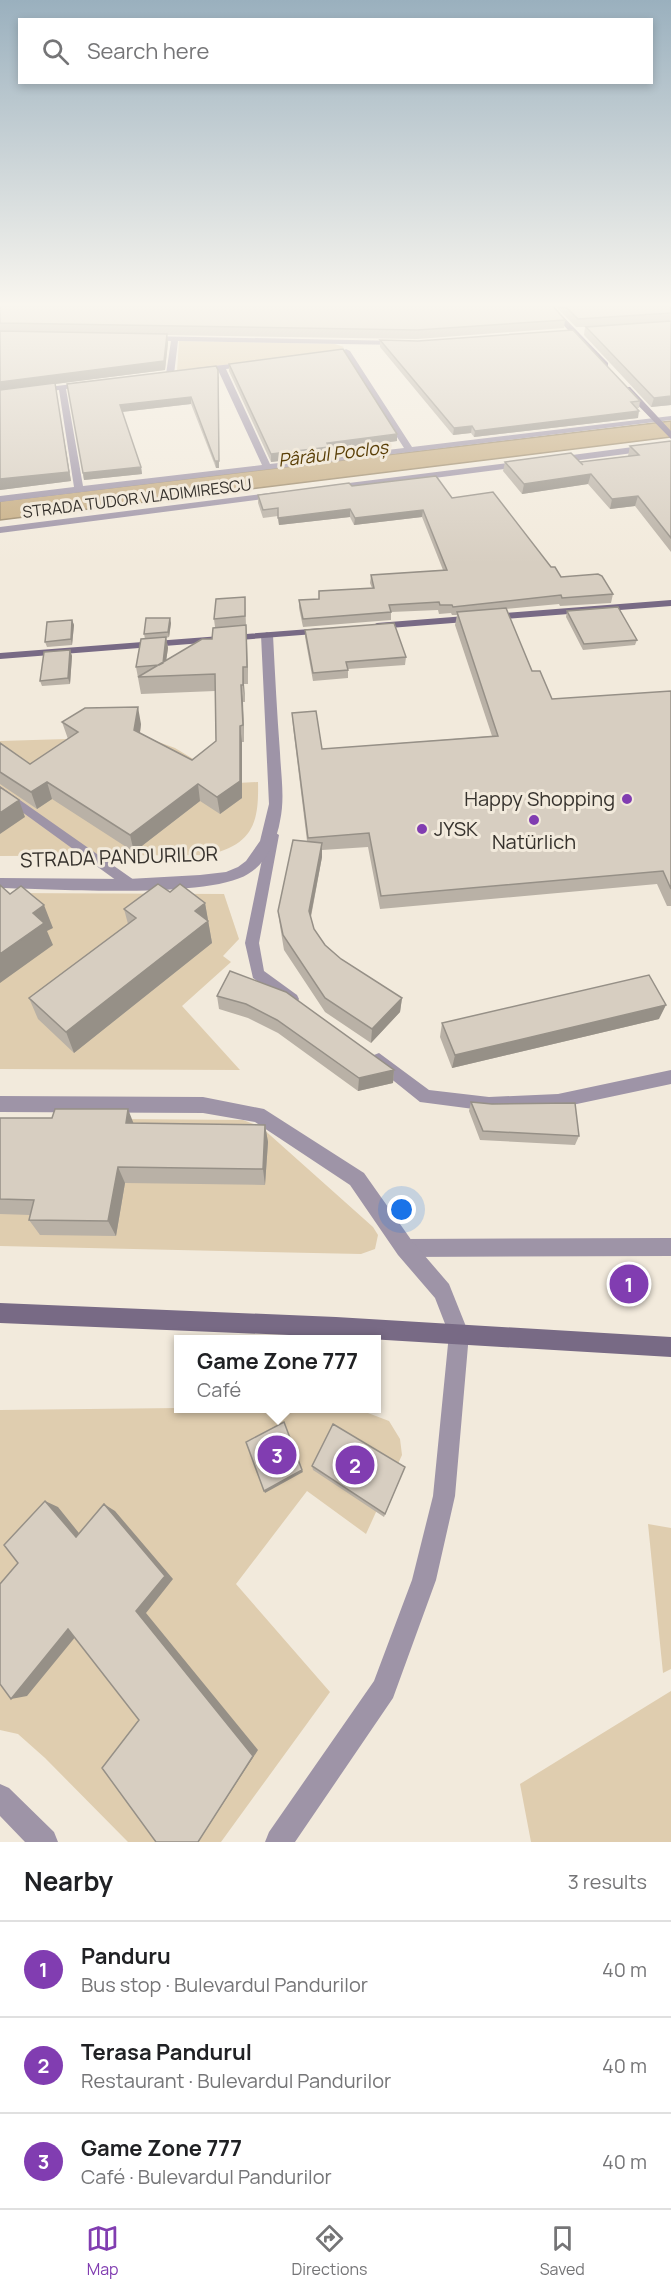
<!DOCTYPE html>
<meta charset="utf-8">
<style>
body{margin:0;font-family:Manrope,sans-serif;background:#f2f2f2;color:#202124}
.you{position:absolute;left:402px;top:1210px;width:21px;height:21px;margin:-15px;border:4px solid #fff;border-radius:50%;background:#1a73e8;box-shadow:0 0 0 9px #1a73e833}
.badge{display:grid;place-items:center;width:39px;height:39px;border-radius:50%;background:#813db1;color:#fff;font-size:20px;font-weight:700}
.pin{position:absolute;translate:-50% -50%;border:3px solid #fff;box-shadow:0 2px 6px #0006}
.popup{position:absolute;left:174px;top:1335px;width:207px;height:78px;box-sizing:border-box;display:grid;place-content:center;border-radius:0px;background:#fff;filter:drop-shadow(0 2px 4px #0005);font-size:20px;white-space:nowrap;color:#757577}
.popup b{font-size:22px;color:#202124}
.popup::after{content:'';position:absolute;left:50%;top:100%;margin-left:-12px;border:12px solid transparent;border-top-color:#fff}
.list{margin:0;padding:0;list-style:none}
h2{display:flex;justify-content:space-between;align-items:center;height:78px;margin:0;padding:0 24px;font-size:26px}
h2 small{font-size:20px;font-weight:400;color:#757577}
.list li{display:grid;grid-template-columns:39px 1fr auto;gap:18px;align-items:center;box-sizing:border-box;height:96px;padding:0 24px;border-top:2px solid #e0e0e0}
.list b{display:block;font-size:22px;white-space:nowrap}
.list p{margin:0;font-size:20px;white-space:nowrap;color:#757577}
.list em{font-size:20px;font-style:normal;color:#757577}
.icon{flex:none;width:33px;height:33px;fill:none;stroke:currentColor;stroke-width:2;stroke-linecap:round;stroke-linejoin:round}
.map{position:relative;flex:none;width:671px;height:1842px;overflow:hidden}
.search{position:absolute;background:#fff;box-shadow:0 3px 9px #0003;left:18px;right:18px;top:18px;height:66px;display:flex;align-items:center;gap:15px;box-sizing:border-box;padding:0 21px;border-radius:0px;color:#757577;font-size:22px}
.sheet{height:366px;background:#fff}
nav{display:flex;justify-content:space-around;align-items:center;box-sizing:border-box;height:84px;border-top:2px solid #e0e0e0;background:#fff;font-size:16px;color:#757577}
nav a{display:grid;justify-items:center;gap:3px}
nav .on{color:#813db1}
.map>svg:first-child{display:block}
</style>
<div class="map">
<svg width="671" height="1842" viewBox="0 0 671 1842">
<rect width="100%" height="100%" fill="#f2eadc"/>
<path fill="#dfcdaf" d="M179,341l156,3 9,3 -6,4 -161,20z
M90,725l49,10 36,13 38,23 5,13 40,-2c1,41 -5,62 -49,73l-209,1v-115l67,-2z
M0,893l224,1 15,45 -16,17 8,6 -49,44 58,64 -240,-1z
M0,1118l243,2 18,7 112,100 5,8 -3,14 -14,5 -361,-8z
M178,1408h98l92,5 21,8 11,18 2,16 -36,79 -59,-43 -71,93 94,108 -109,150h-93l-83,-84 -27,-24 -18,-4v-320z
M648,1524l23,4v141l-8,4z
M671,1691v151h-140l-11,-58z"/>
<path fill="#c5ab80" stroke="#9a8767" stroke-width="1.5" d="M671,421v16l-671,83v-19z"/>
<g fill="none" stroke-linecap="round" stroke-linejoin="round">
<path fill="#9e94a7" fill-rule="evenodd" d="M0,786l134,94 2,3 -2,3h-10l-124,-90z
M273,831l6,4 -20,108 5,28 33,24 2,4 -2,4 -5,2 -39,-27 -8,-35 22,-108z
M379,1053l50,37 60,7 69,-3 113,-24v14l-113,24 -69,3 -69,-9 -46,-37 -3,-5 3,-5z
M671,1238v18l-266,1 -6,-3 -3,-6 3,-6 6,-3z"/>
<path fill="#9e94a7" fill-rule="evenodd" d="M147,336l252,5 4,2 -4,2 -221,-4 -4,33 -4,2 -4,-2 5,-33 -21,-1z
M346,349l4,2 62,96 259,-31v4l-671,82v-6l74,-9 -15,-97 -59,7v-4l89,-11v4l-23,3 17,97 179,-21 -44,-95 -25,2v-4h3l54,-6v4l-24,3 44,95 134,-16 -62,-97z
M671,442v6l-114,15 -4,-3 4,-3z
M524,461l4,3 -1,2 -194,25 -5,-3 5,-3z
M277,492l3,1v4l-280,36v-6z
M267,632l6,3c2,39 4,79 7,118 1,22 5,46 0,68 -3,19 -14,43 -32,53 -39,25 -196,15 -248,14v-10l128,1 72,-4 26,-3 12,-5 8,-6 14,-20 9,-37 -8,-169z
M0,1096l203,1 61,12 100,64 48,68 37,43 20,50 -14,162 -19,84 -43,118 -98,144h-30l4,-10 105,-151 38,-101 21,-84 16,-162 -14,-36 -37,-43 -48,-70 -95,-63 -52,-9 -203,-1z
M0,1784l9,4 45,44 4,10h-33l-25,-26z"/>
<path fill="#786a85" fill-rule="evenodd" d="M546,306h7l55,57v4h-6z
M624,387h6l41,44v8l-47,-48z
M671,600v6l-294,23 -6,-3 6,-3z
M323,628l6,3 -2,2 -327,26v-6z
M0,1303l336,14 335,20v20l-335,-20 -336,-14z"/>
</g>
<path fill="#b9b1a6" d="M0,306l565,14 -1,8 -147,11 -250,-4 1,8 -3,27 -110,14 16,97 -71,9z
M555,306h116v99l-20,2 -67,-72 1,-8h-9z
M380,340l260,61 -1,7h-2l1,10 -164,19 -3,-4 -18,2 -73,-88z
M229,364l168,77 -68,9v5l-58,7 -42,-91z
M219,377v91h-3l-25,-64 -69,8 19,55 1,7 -58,6 -17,-96z
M671,441v111l-36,-46 -25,3 -22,-25 -66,10 -19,-23 2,-9h75l48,-6 2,-10z
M352,486l100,12 99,69 10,10 52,17 -2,9 -51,3 -1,-2 -53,5 26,62 20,28 119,-8v215h-4l-10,-22 -277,25 -12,-62 -46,3v7l-11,60 3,12 11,16 16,14 61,39 -2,14 -29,31 -46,-31 -41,-62 -4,-24 -2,-15 29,-70 -14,-114 -1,-14 30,36 170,-13 -37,-111 2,-10h-5l-1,-2 -12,1 -1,-4 -47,2v8l-88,7 -4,-19v-8l20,-1 53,-11 -2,-5 1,-8 72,-5 -21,-53 -68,8 -4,-8 -71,8 -1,-9 -15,2 -5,-15v-8z
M245,597l3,87h-4l1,18h-2l1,40h-2v56l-22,16 -20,-13 -66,51 -82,-53 -15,10 -37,-25v-41l30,21 38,-25 -6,-17 79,2 -1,9 52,27 24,-19 -1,-50 -74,3 -5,-27 9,-28 -1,-5 27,-11 -2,14 -3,1 2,10 -2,13 46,-22 3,-12 -1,-8z
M567,611l70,29 -2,5 -52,5 -17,-33z
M72,620l2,5 -2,20 -25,2 -2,-5z
M305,630l101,27 -1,8 -57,4v9l-35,3 -8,-44z
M70,650l2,6 -2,28 -28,2 -2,-5z
M170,892l35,11 7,40 -138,110 -36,-34 -9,-21 99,-74 -4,-15z
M230,971l164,99 -1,13 -35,8 -80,-58 -30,-15 -29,-9 -2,-13z
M659,1019l-207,49 -12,-31 2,-14z
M471,1102l108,34 -4,9 -95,-5 -11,-29z
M0,1118l133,5 132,2 3,17 -3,43 -140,-2 -9,53 -76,-1 -11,-15 1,-5 -30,-1z
M312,1466l93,1 -21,50 -71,-47z"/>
<path fill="#969087" d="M167,334l1,9 -3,27 -110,14 16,97 -71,9v-108z
M218,370l1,98h-3l-1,-7z
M671,396v9l-20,2 3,-9z
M191,397v7l-70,8 -1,-7z
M639,411l-1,7 -164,19 1,-6z
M472,426l-1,7 -18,2 1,-7z
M397,434v7l-68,9v5l-58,7v-8l56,-11z
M141,467l1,7 -58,6 -1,-7z
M591,474l-3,10 -66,10 2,-10z
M638,496l-3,10 -25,3 2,-10z
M350,509v8l-71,8 -1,-7z
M423,510l-1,7 -68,8 1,-7z
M170,618l1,5 -2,14 -1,-5z
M72,620l2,5 -2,20 -1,-6z
M246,625l1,17 1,42 -1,-17z
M166,637l2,11 -4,27 -2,-11z
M70,650l2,6 -2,28 -2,-6z
M243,667l1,17 1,18 -2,-17z
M241,685l2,17 1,40 -1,-17z
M138,707l3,17 -3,23 -4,-17z
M240,726l2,16v56l-22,16 -3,-17z
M47,782l5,17 -15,10 -6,-17z
M198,784l2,17 -66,51 -4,-17z
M19,800l6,17 -25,17v-21z
M322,843v14l-13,68v-14z
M205,903l7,40 -138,110 -8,-21 129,-121z
M44,905l9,23 -6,3 6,14 -53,38v-29l33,-41z
M402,998l-2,14 -29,31 1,-14z
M666,1005l-7,14 -207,49 3,-13z
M394,1070l-1,13 -35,8 1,-13z
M128,1109l7,18 -9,-4z
M265,1125l3,17 -3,43 -2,-16z
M118,1167l7,16 -9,53 -8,-15z
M302,1470l1,2 -38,21 -1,-2z
M45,1501l13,6 29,36 -11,-6z
M104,1504l11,7 58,68 -27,34 112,137 -60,92 -62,-231z
M68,1629l13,1 -54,66 -16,3z"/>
<path fill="#d7cec1" stroke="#969087" stroke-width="1.5" d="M0,306h553l12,14 -148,10 -417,-7z
M565,306h106v7l-93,6z
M671,321v75l-17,2 -68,-71z
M573,330l67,71 -9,1 8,9 -164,20 -3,-5 -18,2 -74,-88 38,1z
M0,331l167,3 -3,27 -164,21z
M343,349l54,85 -70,9 2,4 -58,7 -42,-90z
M216,366l2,4 1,91h-4l-24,-64 -71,8 21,62 -58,6 -16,-89z
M55,383l14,89 -69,7v-89z
M671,441v97l-33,-42 -26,3 -21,-25 -67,10 -19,-22 66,-9 12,12 -3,-3 59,-7 -9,-9z
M436,476l16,22 41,-6 58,75h4l6,10 37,-3 4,2 11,18 -51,4 -1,-3 -108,12 -1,-2h-12l-1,-3 -50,3 2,7 -88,7 -4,-19 20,-1v-8l55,-3 -3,-13 76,-5 -24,-60 -68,8 -5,-9 -72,9v-10l-15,2 -5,-15 91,-12 3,3z
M245,597v19l-31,3 2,-20z
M618,607l19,33 -53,4 -17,-33z
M506,608l26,63h8l12,28 119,-8v198l-8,-18 -282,25 -12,-63 -61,5 -16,-125 24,-2 6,38 176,-13 -41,-124z
M146,618h24l-2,14 -24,2z
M72,620l-1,19 -26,3 2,-20z
M394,623l12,34 -60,5 2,8 -35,3 -8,-43z
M246,625l1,42h-4v18h-2l2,40 -3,1v55l-23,16 -19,-13 -68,51 -83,-53 -16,10 -31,-20v-29l30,21 48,-32 -16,-10 23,-14 53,-1 -4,23 58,30 24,-19 -1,-67 -77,3 64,-38h10l1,-11z
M166,637l-3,26 -4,2 -23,2 5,-28z
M70,650l-2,28 -28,3 4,-29z
M0,787l19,13 -19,13z
M293,840l29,3 -13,68 5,18 11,16 16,14 61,39 -30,31 -47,-31 -42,-63 -5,-24z
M158,884l12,8 10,-8 25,19 -10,8 13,10 -142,111 -37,-34 107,-80 -12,-9z
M0,885l10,9 11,-8 12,10 11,9 -11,8 11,10 -44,31z
M230,971l56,21 108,78 -35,8 -82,-58 -31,-16 -29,-8z
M649,975l17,30 -211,50 -13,-32z
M471,1102l21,2 83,-1 4,33 -96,-5z
M55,1109h73l-2,14 139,2 -2,44 -145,-2 -10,54 -79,-1 5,-20 -34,-1v-81h52z
M284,1422l18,48 -38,21 -18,-49z
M333,1424l72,43 -20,47 -73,-48z
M45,1501l31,36 28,-33 61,72 -29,35 117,145 -55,86h-42l-54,-74 37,-48 -71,-91 -57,70 -11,-15v-100l18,-21 -14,-18z"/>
<linearGradient id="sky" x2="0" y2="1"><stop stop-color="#9ab0be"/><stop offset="0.54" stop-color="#f9f6ef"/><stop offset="1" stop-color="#f9f6ef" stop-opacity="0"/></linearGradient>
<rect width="671" height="564" fill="url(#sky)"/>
<g fill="#813db1" stroke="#f2eadc" stroke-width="2">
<circle cx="627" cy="799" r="6"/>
<circle cx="534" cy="820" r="6"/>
<circle cx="422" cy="829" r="6"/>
</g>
<g text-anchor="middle" stroke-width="6" stroke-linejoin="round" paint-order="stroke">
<g font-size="16" fill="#36322d" stroke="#f2eadc">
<text transform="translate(137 498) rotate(-7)" y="6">STRADA TUDOR VLADIMIRESCU</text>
</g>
<g font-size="18" font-style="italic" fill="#5a3f07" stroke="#f2eadc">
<text transform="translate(333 454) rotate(-7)" y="6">Pârâul Pocloș</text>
</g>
<g font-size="20" fill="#36322d" stroke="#f2eadc" text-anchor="end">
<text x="615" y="806">Happy Shopping</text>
<text x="434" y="836" text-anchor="start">JYSK</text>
<text x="534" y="849" text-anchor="middle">Natürlich</text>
</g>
<g font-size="20" fill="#36322d" stroke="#f2eadc">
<text transform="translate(119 857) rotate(-2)" y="7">STRADA PANDURILOR</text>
</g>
</g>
</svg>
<div class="you"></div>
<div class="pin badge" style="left:629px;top:1284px">1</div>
<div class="pin badge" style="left:355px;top:1465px">2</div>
<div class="pin badge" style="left:277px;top:1455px">3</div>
<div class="popup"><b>Game Zone 777</b>Café</div>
<div class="search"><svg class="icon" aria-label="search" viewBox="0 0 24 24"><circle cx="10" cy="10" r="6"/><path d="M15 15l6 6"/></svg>Search here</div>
</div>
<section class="sheet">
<h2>Nearby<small>3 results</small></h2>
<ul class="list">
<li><span class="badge">1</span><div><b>Panduru</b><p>Bus stop · Bulevardul Pandurilor</p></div><em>40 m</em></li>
<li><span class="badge">2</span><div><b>Terasa Pandurul</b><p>Restaurant · Bulevardul Pandurilor</p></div><em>40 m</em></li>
<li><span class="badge">3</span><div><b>Game Zone 777</b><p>Café · Bulevardul Pandurilor</p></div><em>40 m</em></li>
</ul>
</section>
<nav>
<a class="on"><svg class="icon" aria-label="map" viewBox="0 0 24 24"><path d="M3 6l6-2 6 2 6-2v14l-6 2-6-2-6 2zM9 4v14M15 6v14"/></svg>Map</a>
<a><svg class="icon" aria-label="directions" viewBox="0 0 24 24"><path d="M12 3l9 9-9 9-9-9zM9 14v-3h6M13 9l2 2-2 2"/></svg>Directions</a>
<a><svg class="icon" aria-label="saved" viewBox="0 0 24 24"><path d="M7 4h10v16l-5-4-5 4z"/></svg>Saved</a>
</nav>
